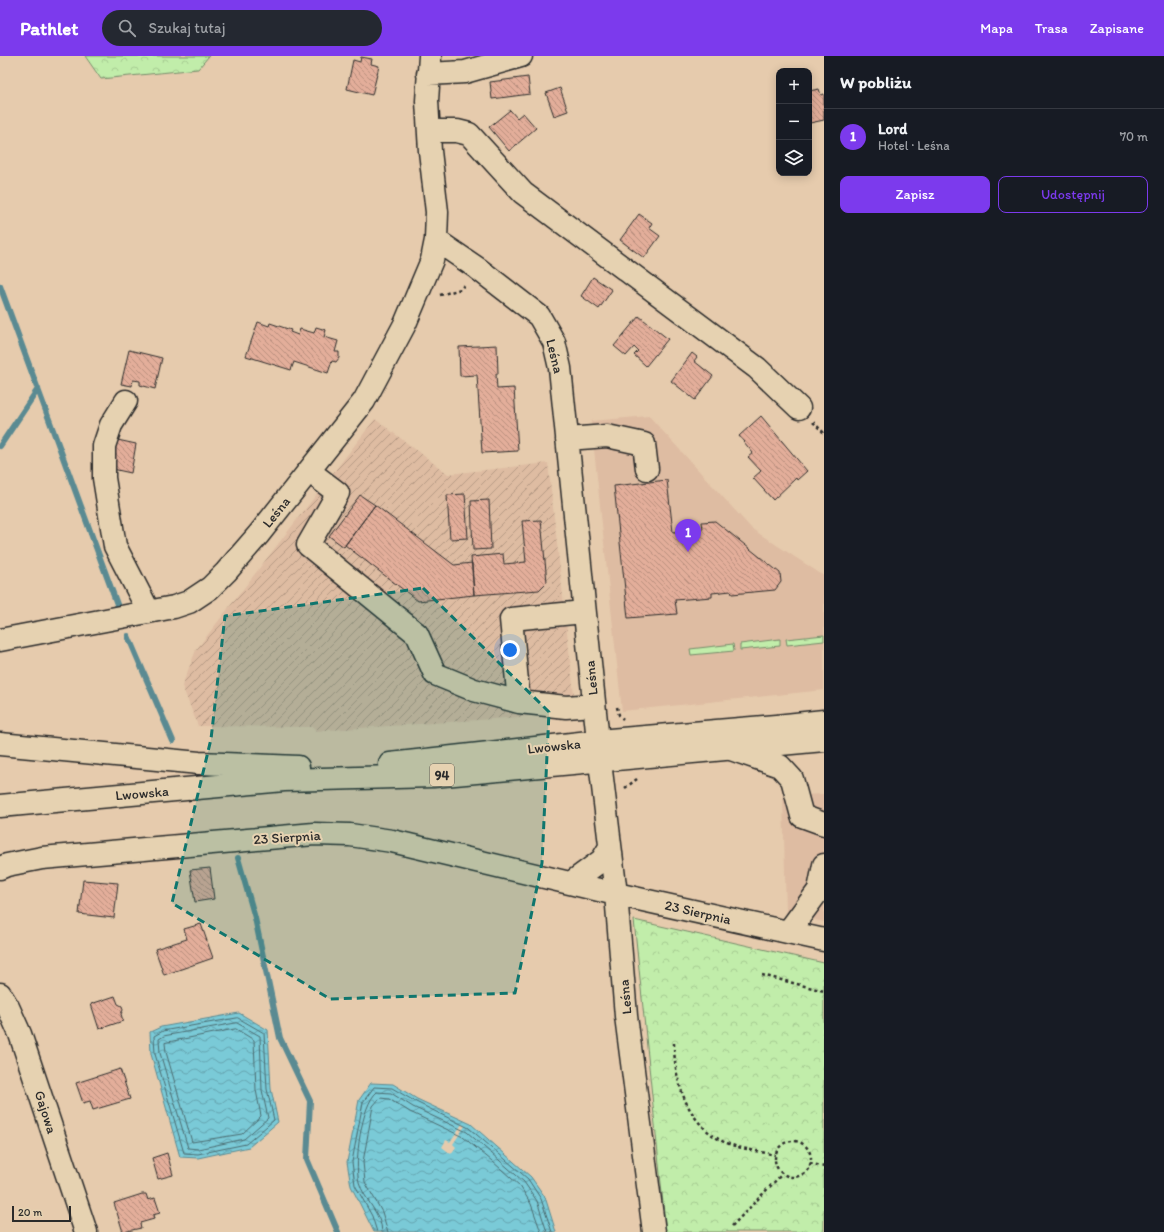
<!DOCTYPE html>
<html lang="pl">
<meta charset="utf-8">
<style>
body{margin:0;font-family:Itim,sans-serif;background:#242831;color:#f1f3f6}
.controls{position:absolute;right:12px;top:12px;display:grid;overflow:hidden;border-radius:8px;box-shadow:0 2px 10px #0003}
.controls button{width:36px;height:36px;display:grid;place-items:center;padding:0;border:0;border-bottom:1px solid #363941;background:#171b24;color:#f1f3f6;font:20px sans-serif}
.scale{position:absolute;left:12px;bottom:10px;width:59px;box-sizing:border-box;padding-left:4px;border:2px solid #2b2b2b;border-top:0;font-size:11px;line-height:14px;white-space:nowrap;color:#2b2b2b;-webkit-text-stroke:3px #e6d2b1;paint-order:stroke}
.you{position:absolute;left:510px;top:594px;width:14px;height:14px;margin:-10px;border:3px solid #fff;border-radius:50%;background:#1a73e8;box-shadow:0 0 0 6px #1a73e833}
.badge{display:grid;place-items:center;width:26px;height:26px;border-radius:50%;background:#7c3aed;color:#fff;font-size:13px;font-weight:700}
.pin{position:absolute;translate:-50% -33px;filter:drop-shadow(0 1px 2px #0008)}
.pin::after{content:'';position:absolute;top:21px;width:14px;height:12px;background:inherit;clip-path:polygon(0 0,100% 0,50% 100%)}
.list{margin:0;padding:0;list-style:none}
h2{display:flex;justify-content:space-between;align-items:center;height:52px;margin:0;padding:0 16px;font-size:17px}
h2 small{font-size:13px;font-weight:400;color:#9ea1a6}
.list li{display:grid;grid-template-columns:26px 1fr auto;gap:12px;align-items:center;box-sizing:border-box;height:56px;padding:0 16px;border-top:1px solid #363941}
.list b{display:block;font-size:15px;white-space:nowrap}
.list p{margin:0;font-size:13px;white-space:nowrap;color:#9ea1a6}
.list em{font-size:13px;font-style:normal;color:#9ea1a6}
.actions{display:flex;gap:8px;padding:12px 16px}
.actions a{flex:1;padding:9px 0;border:1px solid #7c3aed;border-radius:8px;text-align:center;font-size:14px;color:#7c3aed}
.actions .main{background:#7c3aed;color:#fff}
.icon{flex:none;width:22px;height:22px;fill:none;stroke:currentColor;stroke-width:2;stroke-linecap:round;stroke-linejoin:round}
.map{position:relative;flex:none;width:824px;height:1176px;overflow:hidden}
header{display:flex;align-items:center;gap:24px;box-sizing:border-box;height:56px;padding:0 20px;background:#7c3aed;color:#fff}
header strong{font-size:19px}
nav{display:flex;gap:22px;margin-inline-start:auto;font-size:14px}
.search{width:280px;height:36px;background:#242831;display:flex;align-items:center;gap:10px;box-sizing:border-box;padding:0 14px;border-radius:22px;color:#9ea1a6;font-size:15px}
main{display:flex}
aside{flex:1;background:#171b24}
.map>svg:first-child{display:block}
</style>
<header>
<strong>Pathlet</strong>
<div class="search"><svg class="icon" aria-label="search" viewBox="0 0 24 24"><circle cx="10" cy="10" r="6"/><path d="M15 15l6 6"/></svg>Szukaj tutaj</div>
<nav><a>Mapa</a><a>Trasa</a><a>Zapisane</a></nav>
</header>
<main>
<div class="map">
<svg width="824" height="1176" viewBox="0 0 824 1176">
<defs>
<pattern id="industrial-furrows" width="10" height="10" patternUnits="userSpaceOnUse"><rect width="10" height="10" fill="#debca2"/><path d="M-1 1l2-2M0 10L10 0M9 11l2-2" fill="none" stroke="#b49984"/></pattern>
<pattern id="forest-crowns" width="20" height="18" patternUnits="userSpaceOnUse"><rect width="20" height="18" fill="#c1edaa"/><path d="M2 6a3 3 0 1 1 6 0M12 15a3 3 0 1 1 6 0" fill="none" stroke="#a6cb92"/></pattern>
<pattern id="water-waves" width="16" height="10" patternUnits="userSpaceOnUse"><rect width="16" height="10" fill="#7acad7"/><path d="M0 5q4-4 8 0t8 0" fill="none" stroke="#64a4af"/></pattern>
<pattern id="building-back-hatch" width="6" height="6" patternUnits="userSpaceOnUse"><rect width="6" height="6" fill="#e3ae9a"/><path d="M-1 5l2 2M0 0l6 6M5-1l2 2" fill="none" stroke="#b88e7e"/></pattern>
</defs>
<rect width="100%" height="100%" fill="#e6cbad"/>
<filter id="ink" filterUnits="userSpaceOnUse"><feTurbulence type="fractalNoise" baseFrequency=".025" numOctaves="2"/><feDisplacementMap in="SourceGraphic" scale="8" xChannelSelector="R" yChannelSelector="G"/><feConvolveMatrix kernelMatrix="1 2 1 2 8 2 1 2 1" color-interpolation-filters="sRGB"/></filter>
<g filter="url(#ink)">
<path fill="#debca2" d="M649,360l103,113 72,47v114l-202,21 -31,-290z
M824,738v128l-38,-9 -3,-117z"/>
<path fill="url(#industrial-furrows)" d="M375,363l73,55 100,-11 28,249 -69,6 -191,13 -3,-4 -115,-1 -16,-40 14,-36z"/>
<path fill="url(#forest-crowns)" stroke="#768c6a" d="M85,0h124l-11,13 -97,10z
M634,864l190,43v269h-158z"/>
<path fill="#c1edaa" stroke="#768c6a" d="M824,579v6l-37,4 -1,-6z
M780,583v7l-40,4v-6z
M733,588l1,7 -43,4 -1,-6z"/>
<path fill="url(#water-waves)" stroke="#5a8a92" d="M239,957l29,17 3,59 7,33 -29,25 -51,11 -18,-1 -29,-103 -1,-22 11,-5z
M371,1027l22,1 24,15 54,25 60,53 14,20 11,35h-182l-23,-46 -4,-24 12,-62z"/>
<path fill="#e6cbad" d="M462,1068l3,2 -12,18 3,3 -5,7 -9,-7 4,-7 4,2z"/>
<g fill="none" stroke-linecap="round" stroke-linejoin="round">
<path stroke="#4b6b70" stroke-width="1" d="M238,962l26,15 3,56 7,31 -28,24 -48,10 -14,-1 -29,-99 -1,-18 9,-5z
M237,967l23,13 2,54 6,28 -24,21 -46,10 -10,-1 -28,-95 -1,-14 5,-3z
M236,973l18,11 2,50 5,26 -19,18 -50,8 -26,-90 -1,-9z
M377,1176l-5,-16 -17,-31 -3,-23 11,-60 11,-15 18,1 24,14 53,26 59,51 13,20 11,33
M382,1176c0,-18 -18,-32 -23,-50 -5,-19 2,-77 18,-90l14,1 22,14 54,25 57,50 13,19 10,31
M388,1176l-6,-20 -17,-30 -2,-20 10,-56 7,-8 9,1 21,13 53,25 29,24 28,25 11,18 10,28"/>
<path stroke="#5a8a92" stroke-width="6" d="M0,230l118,321
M0,390l38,-57
M128,580l45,105
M238,802l17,60 25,120 30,63 -3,58 31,73"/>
</g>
<path fill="url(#building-back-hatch)" stroke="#2b2b2b" d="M361,1l11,2 -1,5 8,2 -7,29 -25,-6 6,-29 7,2z
M528,21l2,17 -38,5 -2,-17z
M560,32l8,23 -14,5 -8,-23z
M819,33l2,6 3,-1v26l-14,3 -1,-32z
M510,54l7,8 6,-5 13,15 -27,23 -20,-24z
M639,158l13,9 -3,5 11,8 -16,22 -24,-18z
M593,221l19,13 -13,19 -18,-13z
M639,260l29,23 -22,27 -12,-11 4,-4 -4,-4 -8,9 -12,-10z
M258,266l11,4 1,-3 21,7 -1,2 8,3 2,-6 14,4 2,-6 10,3 -2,7 14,4 -3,11h4v6l-3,4 -4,-1 -4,12 -34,-11 -3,8 -45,-14z
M497,289l1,29h-2l1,15 17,-1 4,63 -36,2 -5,-78 -17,1 -1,-29z
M129,294l33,8 -7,31 -15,-4v-4l-7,-1 -1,6 -11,-2z
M692,297l5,4 -3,4 19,15 -18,24 -24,-19z
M761,360l46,55 -10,9 -1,-2 -23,22 -20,-22 8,-7 -13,-14 5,-4 -14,-17z
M113,383l23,5 -5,29 -23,-5z
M667,424l6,52 30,-3 -1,-7 13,-1 65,52 1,9 -6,8 -43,4 -1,-3 -19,2v4l-37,3 2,14 -49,4 -14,-132z
M465,438l3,44 -18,1 -3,-44z
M360,439l15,10 -31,42 -15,-11z
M489,444l2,49 -18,1 -2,-49z
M375,449l79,60 18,-2 2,32 -56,6 -73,-56z
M541,464l6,62 -8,8 -65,5 -3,-38 32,-3 1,10 22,-2 -4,-41z
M210,812l4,31 -19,3 -5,-32z
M83,824l35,3 -4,35 -35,-4z
M201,868l12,34 -49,17 -9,-26 32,-10 -3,-10z
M115,940l3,8 4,2 1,4 -2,4 2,7 -24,8 -8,-25z
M120,1013l10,30 -37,11 -3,-9 -7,2 -7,-20z
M167,1097l6,22 -15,4 -6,-21z
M142,1138h4l2,6 7,-2 5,15 -7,2 1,4 -14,4 1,5 -18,4 -9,-29z"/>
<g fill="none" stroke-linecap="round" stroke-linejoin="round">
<g stroke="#2b2b2b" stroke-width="25">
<path id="minor" d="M428,18l37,-2 56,-16
M429,75h28l12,3 54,59 234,175 42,40
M436,184l41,28 62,48 15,26 6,26 38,373
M126,345l-15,24 -7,21v32l11,68 34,66
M567,383l40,-3 37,8 3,25
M309,415l29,22 -30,52 109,89 18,40 39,16 45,12
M584,556l-73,7 8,83 47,5 28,-2
M0,584l174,-33 15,-5 21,-14 16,-16 33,-38 105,-133 41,-77 27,-64 4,-20 1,-28 -7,-61 -3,-50 3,-45
M731,693l49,17 12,13 10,37 22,8
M600,706l16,132 10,122 28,216
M0,812l7,-3 35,-7 272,-24 36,1 42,6 224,53 208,46
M572,826l30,-22 8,-13
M788,876l31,-42 5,-25
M0,938l8,13 12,27 66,198"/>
</g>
<g stroke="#2b2b2b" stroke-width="25">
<path id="major" d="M0,688l199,19 99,4
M390,708l208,-23 178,-15 48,-5
M0,750l284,-26 149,-4 391,-36"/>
</g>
<path stroke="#2b2b2b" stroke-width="2.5" stroke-dasharray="3 3" stroke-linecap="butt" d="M440,239l21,-6 3,-4
M813,366l11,11
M617,651l2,8 4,4
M625,732l12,-9
M762,919l62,16
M674,987c0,38 13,81 50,99 16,7 35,9 51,13
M775 1103a18 18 0 1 1 36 0a18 18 0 1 1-36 0Z
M810,1107l14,4
M732,1170l50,-52"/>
<use href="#minor" stroke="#e6d2b1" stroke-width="22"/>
<use href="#major" stroke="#e6d2b1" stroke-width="22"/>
</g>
</g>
<path fill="#0f766e" fill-opacity="0.2" stroke="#0f766e" stroke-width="3" stroke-dasharray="8 5" stroke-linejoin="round" d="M423,532l126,124 -7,151 -27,130 -185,6 -158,-96 39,-164 14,-123z"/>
<g text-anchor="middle" stroke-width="4" stroke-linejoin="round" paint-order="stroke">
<rect fill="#e6d2b1" stroke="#635d53" stroke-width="1" x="430" y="708" width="24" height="22" rx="3"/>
<g font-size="13" font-weight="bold" fill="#2b2b2b">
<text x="442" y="724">94</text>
</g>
<g font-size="14" fill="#2b2b2b" stroke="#e6d2b1">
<text transform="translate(555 300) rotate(76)" y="5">Leśna</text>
<text transform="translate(276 456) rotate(-51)" y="5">Leśna</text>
<text transform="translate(591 622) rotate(-96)" y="5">Leśna</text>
<text transform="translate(554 690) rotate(-6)" y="5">Lwowska</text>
<text transform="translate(142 737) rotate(-5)" y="5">Lwowska</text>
<text transform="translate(287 781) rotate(-4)" y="5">23 Sierpnia</text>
<text transform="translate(698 856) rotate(13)" y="5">23 Sierpnia</text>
<text transform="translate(625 941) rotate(-95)" y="5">Leśna</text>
<text transform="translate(46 1056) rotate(72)" y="5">Gajowa</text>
</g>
</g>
</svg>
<div class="controls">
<button>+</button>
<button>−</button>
<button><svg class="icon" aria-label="layers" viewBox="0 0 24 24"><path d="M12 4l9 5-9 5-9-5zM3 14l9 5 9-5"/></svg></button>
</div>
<div class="scale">20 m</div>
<div class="you"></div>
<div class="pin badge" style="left:688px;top:496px">1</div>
</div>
<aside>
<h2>W pobliżu<small></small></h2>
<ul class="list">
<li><span class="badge">1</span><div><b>Lord</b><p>Hotel · Leśna</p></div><em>70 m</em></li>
</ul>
<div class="actions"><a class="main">Zapisz</a><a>Udostępnij</a></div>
</aside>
</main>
